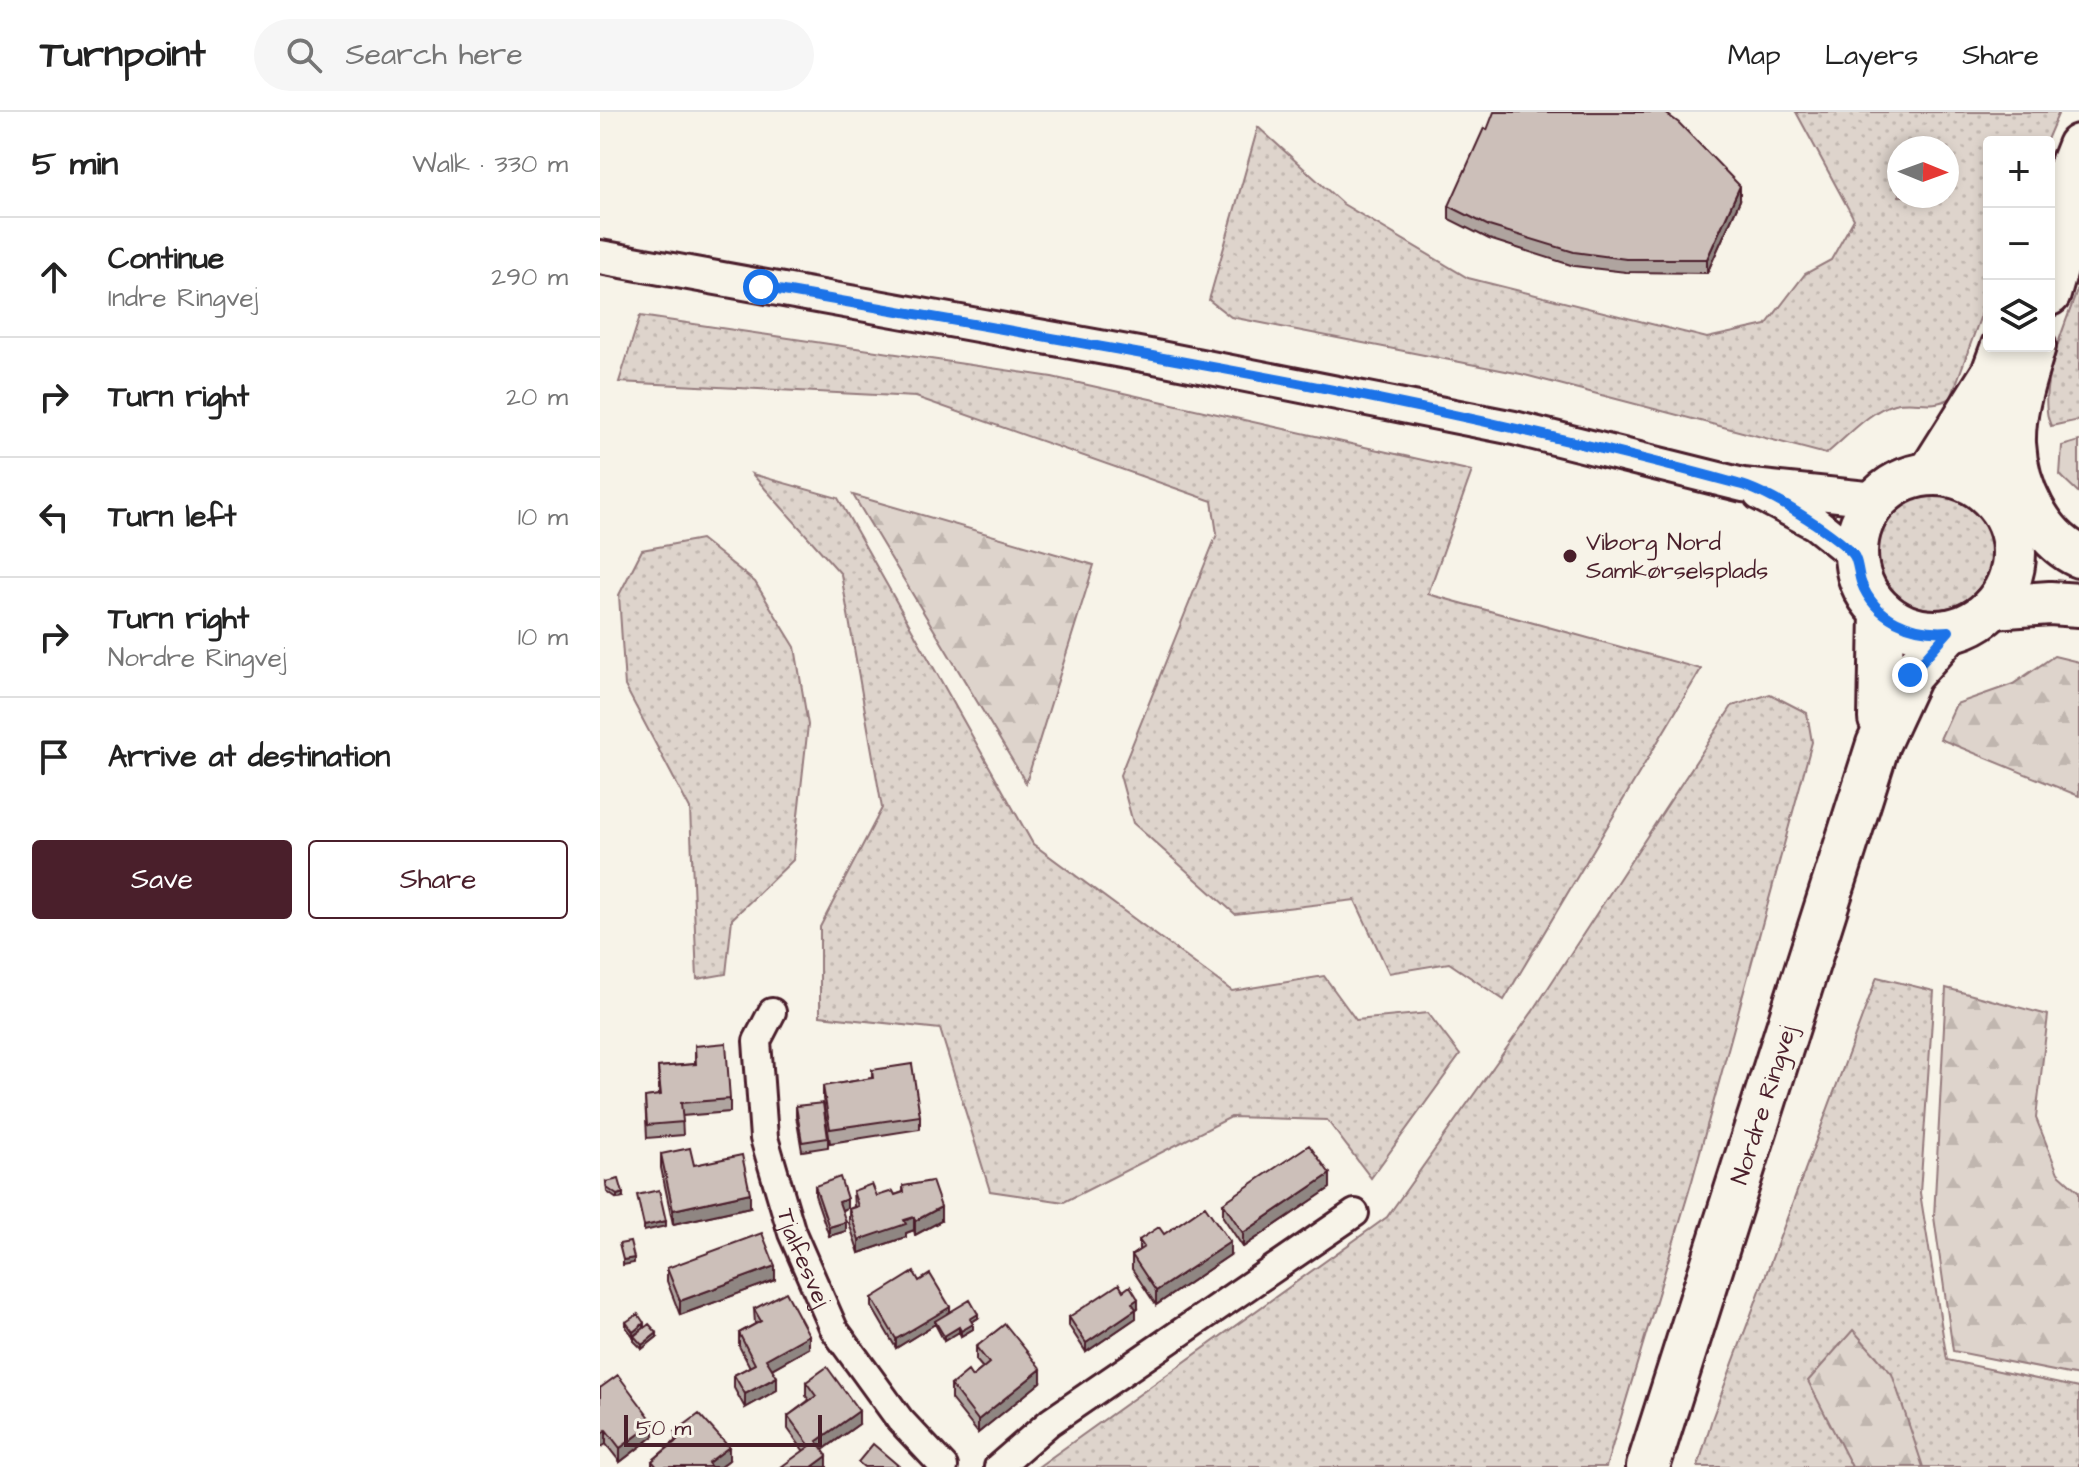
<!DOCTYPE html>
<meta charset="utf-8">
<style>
body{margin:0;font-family:"Architects Daughter",sans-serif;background:#f6f6f6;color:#222}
.controls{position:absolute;right:24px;top:24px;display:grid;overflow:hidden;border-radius:8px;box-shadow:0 4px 12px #0003}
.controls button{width:72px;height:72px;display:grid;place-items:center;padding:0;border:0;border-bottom:2px solid #e0e0e0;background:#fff;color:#222;font:40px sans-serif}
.compass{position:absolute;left:1287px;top:24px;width:72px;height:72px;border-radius:50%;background:#fff;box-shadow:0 4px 12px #0003;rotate:91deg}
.scale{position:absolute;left:24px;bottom:20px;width:198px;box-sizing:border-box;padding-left:8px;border:4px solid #4a1f2b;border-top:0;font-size:22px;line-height:28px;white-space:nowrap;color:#4a1f2b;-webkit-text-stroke:6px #f7f3e8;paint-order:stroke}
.stop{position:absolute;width:24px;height:24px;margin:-18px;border:6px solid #1a73e8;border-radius:50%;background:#fff}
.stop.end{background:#1a73e8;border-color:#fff;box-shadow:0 2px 8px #0008}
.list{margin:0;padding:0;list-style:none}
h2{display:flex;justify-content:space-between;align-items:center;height:104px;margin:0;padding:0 32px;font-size:34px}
h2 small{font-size:26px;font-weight:400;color:#767676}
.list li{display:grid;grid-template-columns:52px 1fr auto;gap:24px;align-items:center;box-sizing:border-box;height:120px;padding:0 32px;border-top:2px solid #e0e0e0}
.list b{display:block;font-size:30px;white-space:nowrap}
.list p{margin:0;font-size:26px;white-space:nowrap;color:#767676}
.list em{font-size:26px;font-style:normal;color:#767676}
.actions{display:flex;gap:16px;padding:24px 32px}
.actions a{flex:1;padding:18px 0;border:2px solid #4a1f2b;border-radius:8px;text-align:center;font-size:28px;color:#4a1f2b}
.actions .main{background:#4a1f2b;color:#fff}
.icon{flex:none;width:44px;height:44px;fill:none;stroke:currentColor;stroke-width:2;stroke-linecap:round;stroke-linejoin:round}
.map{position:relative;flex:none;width:1479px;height:1355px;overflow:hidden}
header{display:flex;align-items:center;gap:48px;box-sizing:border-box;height:112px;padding:0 40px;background:#fff;border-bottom:2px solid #e0e0e0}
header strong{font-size:38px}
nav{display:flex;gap:44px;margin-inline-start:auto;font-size:28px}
.search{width:560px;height:72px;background:#f6f6f6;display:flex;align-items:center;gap:20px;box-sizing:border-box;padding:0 28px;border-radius:44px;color:#767676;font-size:30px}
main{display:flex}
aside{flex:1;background:#fff}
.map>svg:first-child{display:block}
</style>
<header>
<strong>Turnpoint</strong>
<div class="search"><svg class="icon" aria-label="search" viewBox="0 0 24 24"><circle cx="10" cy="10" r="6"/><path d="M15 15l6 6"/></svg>Search here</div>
<nav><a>Map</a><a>Layers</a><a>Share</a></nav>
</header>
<main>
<aside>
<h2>5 min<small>Walk · 330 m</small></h2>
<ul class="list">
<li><svg class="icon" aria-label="ahead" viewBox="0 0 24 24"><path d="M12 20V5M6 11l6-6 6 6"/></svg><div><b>Continue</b><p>Indre Ringvej</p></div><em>290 m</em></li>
<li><svg class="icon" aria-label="right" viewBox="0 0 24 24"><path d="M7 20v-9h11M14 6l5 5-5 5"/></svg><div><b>Turn right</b></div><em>20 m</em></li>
<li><svg class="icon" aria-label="left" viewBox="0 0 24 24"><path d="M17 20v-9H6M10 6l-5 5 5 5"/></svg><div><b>Turn left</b></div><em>10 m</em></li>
<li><svg class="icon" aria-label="right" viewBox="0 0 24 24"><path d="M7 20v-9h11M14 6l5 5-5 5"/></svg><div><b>Turn right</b><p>Nordre Ringvej</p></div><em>10 m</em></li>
<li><svg class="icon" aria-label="arrive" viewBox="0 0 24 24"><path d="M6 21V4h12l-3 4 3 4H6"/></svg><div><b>Arrive at destination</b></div></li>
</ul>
<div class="actions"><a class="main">Save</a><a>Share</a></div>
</aside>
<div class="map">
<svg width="1479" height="1355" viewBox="0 0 1479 1355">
<defs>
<pattern id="grass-dots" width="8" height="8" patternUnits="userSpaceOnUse" patternTransform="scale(2)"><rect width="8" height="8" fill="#ded4cc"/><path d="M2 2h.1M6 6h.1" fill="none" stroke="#c0b6af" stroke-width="1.8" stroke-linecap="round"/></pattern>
<pattern id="forest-firs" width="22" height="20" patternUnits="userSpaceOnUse" patternTransform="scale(2)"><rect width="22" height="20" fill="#ded4cc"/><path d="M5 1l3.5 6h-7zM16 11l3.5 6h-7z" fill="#c0b6af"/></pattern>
</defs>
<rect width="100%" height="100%" fill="#f7f3e8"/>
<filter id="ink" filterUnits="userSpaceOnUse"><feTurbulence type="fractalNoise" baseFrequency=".0125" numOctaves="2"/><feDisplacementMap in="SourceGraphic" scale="16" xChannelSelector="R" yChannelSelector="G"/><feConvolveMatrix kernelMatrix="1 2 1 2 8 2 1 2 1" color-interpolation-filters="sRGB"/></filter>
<g filter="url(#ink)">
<path fill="url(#grass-dots)" stroke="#947a7c" stroke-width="2" fill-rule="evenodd" d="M1196,0h263l-13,30h-57v151l-38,105c-20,11 -36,1 -57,6 -24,6 -49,35 -68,50l-305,-80 -290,-57 -22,-17 49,-173 85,77 125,74 239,60 59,-13 39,-51 26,-14 23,-41zM1299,36h48v48h-48z
M1479,173v135l-28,6c-17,-36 16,-104 28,-141z
M40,204l412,61 420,94 -44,123 273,75 -197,331 -55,-37 -60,10 -34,-73 -120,14 -102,-91 -13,-48 97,-241 -5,-33 -296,-104 -297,-15z
M152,362l86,24 195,346 199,147 92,-15 32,44 72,-7 32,42 -89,123 -44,-58 -96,-3 -167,85 -74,-11 -50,-162 -120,-13v-89l62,-119 -41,-234z
M1278 440a57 57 0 1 1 114 0a57 57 0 1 1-114 0Z
M101,427l54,43 40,65 13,78 -15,135 -61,59 -6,55 -29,5 -7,-170 -65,-123 -6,-91 23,-45z
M1170,582l37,19 5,29 -120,439 -86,286h-568l349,-250 148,-209 197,-302z
M1277,865l57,14 -14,202 27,167 132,28v79h-381l14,-48z"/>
<path fill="url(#forest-firs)" stroke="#947a7c" stroke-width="2" d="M1479,329v52l-19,-18 2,-29z
M253,383l241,70 -68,218z
M1454,544l25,6v134l-139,-57 16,-35 57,-20z
M1346,876l102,27 -12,103 22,55 21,19v184l-126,-25 -19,-134z
M1253,1218l39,44 31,93h-71l-44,-86z"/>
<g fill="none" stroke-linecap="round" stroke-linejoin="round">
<g stroke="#4a1f2b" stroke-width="32">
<g id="minor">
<path id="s1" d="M172,900l-15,29 7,97 28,95 42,96 66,91 44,47"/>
<path d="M398,1355l52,-45 305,-209"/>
</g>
</g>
<g stroke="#4a1f2b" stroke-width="38">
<path id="tertiary" d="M0,145l555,100 359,71 229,57 133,14
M1160,382l55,29 40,32"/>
</g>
<g stroke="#4a1f2b" stroke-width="48">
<g id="primary">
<path d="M1453,100l26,-66"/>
<path d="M1449,182l30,-105"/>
<path d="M1434,234c-9,31 -21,64 -20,97 2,42 25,94 65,113"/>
<path d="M1330,361l63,-100 10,-27"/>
<circle cx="1335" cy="441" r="79"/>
<path d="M1386,379l-2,-55 7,-50"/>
<path d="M1393,495l57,-4 29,2"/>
<path d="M1280,607l2,-107"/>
<path id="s2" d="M1048,1355l230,-723 32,-69 39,-44"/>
</g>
</g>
<use href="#minor" stroke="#f7f3e8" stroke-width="26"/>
<use href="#tertiary" stroke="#f7f3e8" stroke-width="32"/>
<use href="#primary" stroke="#f7f3e8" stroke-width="42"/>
</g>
<path fill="#afa49f" stroke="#4a1f2b" stroke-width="2" d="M1140,88l-33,73 -81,-1 -52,-6 -85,-27 -40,-20v-13z
M95,934l35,53v13l-48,4 1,19 -36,3 -2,-41 14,-2 -1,-28 37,-3z
M272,958l48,46v13l-90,14 -7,-44v-13l49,-8z
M196,994l32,32v9l-26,4 -6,-35z
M61,1042l33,11 56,42 -77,17 -12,-56z
M6,1070l17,16 -6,1 -10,-7z
M215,1074l32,22 -5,2 4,21 -17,5 -14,-41z
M303,1074l38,35 -26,14 -1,-5 -8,3v4l-47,16 -10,-30v-14l5,-2 -1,-16 24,5 18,-1 8,-3z
M730,1076l-87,59 -20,-30v-14z
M539,1128l91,15 -74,50 -24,-36v-14l7,-5z
M67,1156l108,12 -95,35 -13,-34z
M319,1169l31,32 28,5 -6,4 1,7 -12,7 -2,-4 -15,9 -9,-17 -39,24 -24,-41v-9z
M523,1179l15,17 -2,1v9l-50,34 -17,-26v-9z
M154,1197l55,39 -37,21 5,21 -32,18 -11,-20v-13l16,-8 -11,-21v-13l16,-9z
M26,1210l18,6 -11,8 -7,-9z
M34,1224l23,1 -15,12 -8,-8z
M376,1235l65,35 -63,51 -27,-34v-14l21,-8 11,-9 -7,-8z
M206,1270l53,42 -36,26 4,17 -24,-17 -15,-21v-13l21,-16 -3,-4z
M0,1276l54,48 -34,26 -14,-18z
M75,1320l54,28 -9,7h-68v-6l23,-20z"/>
<path fill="#8f8682" stroke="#4a1f2b" stroke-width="2" d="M1140,74v14l-33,73v-14z
M730,1062v14l-87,59v-14z
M23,1081v5l-6,1v-4z
M150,1081v14l-77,17v-14z
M247,1087v9l-8,3v-9z
M341,1095v14l-26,14v-14z
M314,1105v13l-8,3v4l-47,16v-13z
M66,1109v5l-22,5v-5z
M246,1110v9l-17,5v-9z
M630,1130v13l-74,50v-14z
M34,1146v5l-11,2v-5z
M175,1154v14l-95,35v-14z
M538,1187v9l-6,4v-9z
M350,1195v9l-15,5v3l-39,24v-9z
M536,1197v9l-50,34v-9z
M378,1202v4l-8,5v-4z
M44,1211v5l-11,8v-4z
M373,1212v5l-12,7v-5z
M359,1215v5l-15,9v-5z
M57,1221v4l-15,12v-4z
M209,1223v13l-43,24v-13z
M441,1257v13l-63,51v-13z
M177,1265v13l-32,18v-14z
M259,1299v13l-42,30v-13z
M54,1311v13l-34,26v-14z
M6,1318v14l-6,4v-13z
M129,1335v13l-9,7h-12v-4z
M227,1344v11h-15z"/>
<path fill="#ccbfb9" stroke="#4a1f2b" stroke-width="2" d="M894,0h170l15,11 61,63 -33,73h-81l-52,-7 -85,-26 -40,-20 35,-78 3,2z
M126,931l4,56 -49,4 2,19 -36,3 -2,-28 16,-2 -3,-28 38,-3 -1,-18z
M312,952l8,52 -90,13 -7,-43 50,-8 -1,-8z
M223,991l5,35 -26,4 -6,-36z
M709,1033l21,29 -87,59 -20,-30z
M90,1036l4,17 48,-10 8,38 -77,17 -12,-56z
M240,1065l7,22 -8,3 7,20 -17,5 -14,-41z
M19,1067l4,14 -6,2 -10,-7 -1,-6z
M332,1069l9,26 -26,14 -1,-4 -10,3 2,4 -47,16 -10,-31 9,-3 -5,-15 19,-7 5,12 16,-5 2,4 9,-3 -1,-6z
M59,1078l7,31 -22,5 -7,-31z
M605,1094l25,36 -74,49 -24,-36 12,-8 -5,-7 20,-13 5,7z
M162,1121l13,33 -95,35 -13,-33z
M30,1130l4,16 -11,2 -4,-16z
M314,1160l5,9 11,-7 20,33 -54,32 -24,-41z
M519,1172l4,7 7,-5 8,13 -6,4 4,6 -50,34 -17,-26z
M186,1180l23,43 -43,24 11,18 -32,17 -11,-19 21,-11 -16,-31 22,-12 -7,-12z
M370,1188l8,14 -8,5 3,5 -12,7 -2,-4 -15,9 -9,-15z
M38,1202l6,9 -11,9 -7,-10z
M49,1212l8,9 -15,12 -8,-9z
M405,1212l36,45 -63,51 -27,-35 17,-14 4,6 17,-14 -13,-16z
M227,1255l32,44 -42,30 10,15 -15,11h-31l29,-21 -22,-30 28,-20 -10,-14z
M18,1263l36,48 -34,25 -14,-18 -6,5v-47z
M99,1302l30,33 -21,16 3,4h-54l-5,-6 28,-23 -5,-6z
M273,1332l27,23h-36l-6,-5z"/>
</g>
<g fill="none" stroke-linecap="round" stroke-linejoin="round" filter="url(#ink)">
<path stroke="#1a73e8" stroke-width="10" d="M161,175c327,58 657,109 977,197 29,7 93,47 114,69 6,6 6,20 9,29 14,37 51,52 88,49l-39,44"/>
</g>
<circle fill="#4a1f2b" stroke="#f7f3e8" stroke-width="3" cx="970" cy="444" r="8"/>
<g text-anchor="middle" stroke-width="6" stroke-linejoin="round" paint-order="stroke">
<g font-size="24" fill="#4a1f2b" stroke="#f7f3e8" text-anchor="start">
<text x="986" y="438">Viborg Nord<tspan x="986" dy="28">Samkørselsplads</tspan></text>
</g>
<g font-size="24" fill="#4a1f2b" stroke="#f7f3e8">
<text dy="8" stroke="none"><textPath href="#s2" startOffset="380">Nordre Ringvej</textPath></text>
<text dy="8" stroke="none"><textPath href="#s1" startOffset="256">Tjalfesvej</textPath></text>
</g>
</g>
</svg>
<div class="controls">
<button>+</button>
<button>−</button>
<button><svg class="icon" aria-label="layers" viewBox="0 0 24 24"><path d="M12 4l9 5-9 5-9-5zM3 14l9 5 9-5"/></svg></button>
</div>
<svg class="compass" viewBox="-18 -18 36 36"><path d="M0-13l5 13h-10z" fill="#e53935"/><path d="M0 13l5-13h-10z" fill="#767676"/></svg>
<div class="scale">50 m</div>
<div class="stop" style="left:161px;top:175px"></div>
<div class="stop end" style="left:1310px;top:563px"></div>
</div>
</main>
